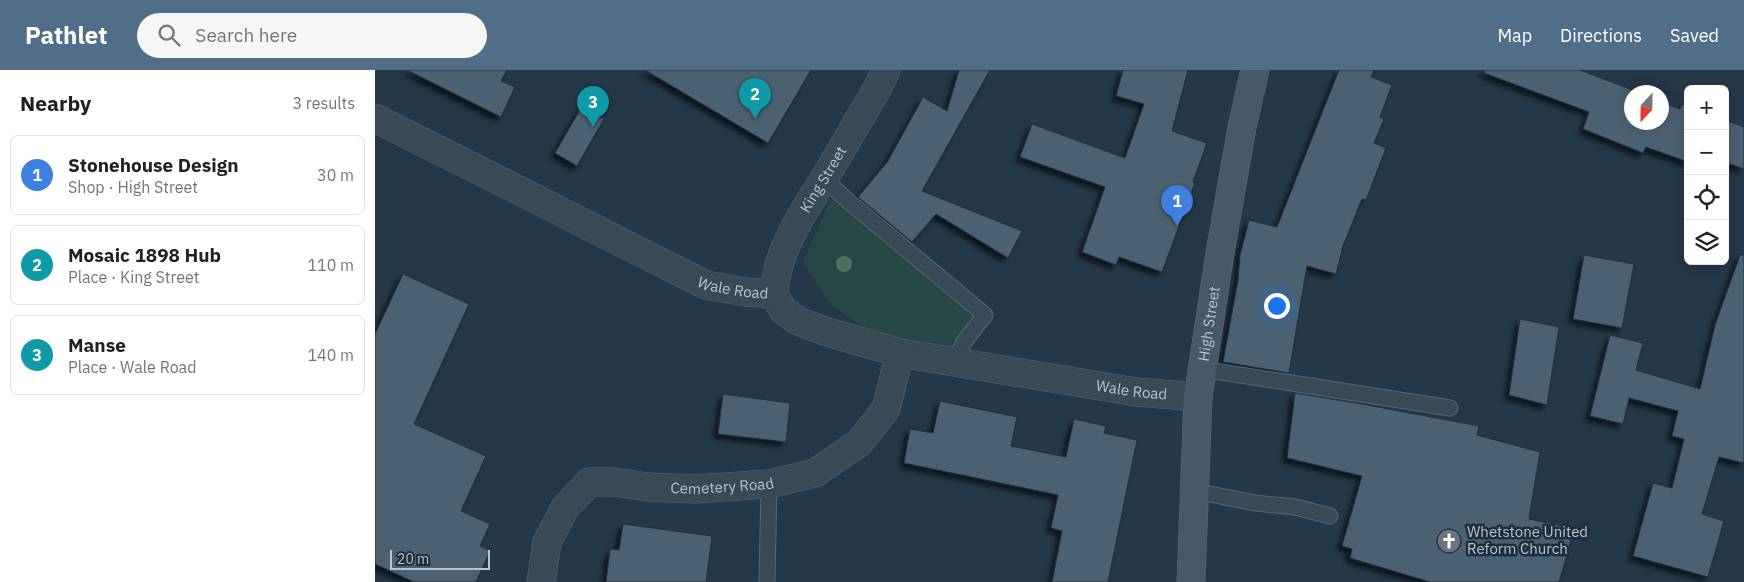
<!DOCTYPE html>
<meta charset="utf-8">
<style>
body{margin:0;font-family:"IBM Plex Sans",sans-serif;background:#f6f6f6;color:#202124}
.controls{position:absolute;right:15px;top:15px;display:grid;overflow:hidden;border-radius:8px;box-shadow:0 2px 12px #0003}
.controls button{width:45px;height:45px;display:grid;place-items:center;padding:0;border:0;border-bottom:1px solid #e0e0e0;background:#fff;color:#202124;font:25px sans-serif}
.compass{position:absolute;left:1249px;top:15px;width:45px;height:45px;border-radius:50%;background:#fff;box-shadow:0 2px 12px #0003;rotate:202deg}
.scale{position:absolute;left:15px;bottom:12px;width:100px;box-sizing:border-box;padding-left:5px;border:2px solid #b8c4cf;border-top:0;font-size:14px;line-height:18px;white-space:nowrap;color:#b8c4cf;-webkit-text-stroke:4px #1e2e3b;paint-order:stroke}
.you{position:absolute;left:901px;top:235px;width:18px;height:18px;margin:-12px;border:4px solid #fff;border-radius:50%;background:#1a73e8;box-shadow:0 0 0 8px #1a73e833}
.badge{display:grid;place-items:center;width:32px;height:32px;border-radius:50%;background:#516d87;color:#fff;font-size:16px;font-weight:700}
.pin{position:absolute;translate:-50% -41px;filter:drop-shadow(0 1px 2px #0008)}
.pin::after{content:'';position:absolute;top:26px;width:18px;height:15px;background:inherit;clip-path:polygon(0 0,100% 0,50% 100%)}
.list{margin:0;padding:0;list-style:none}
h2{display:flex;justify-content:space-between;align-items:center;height:65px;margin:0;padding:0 20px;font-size:21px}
h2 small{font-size:16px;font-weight:400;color:#757577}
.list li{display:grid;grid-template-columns:32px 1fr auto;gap:15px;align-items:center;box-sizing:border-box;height:80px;margin:0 10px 10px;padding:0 10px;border:1px solid #e0e0e0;border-radius:8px}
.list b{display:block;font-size:19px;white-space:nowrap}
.list p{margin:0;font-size:16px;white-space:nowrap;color:#757577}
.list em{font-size:16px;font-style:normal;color:#757577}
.icon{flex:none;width:28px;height:28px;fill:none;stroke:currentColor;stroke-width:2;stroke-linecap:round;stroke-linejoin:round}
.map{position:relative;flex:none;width:1369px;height:512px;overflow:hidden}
header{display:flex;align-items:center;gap:30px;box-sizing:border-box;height:70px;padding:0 25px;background:#516d87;color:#fff}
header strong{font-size:24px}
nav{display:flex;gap:28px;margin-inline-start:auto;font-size:18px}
.search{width:350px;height:45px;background:#f6f6f6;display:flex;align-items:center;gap:12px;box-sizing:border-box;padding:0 18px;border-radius:28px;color:#757577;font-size:19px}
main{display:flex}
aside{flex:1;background:#fff}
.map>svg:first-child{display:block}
</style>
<header>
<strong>Pathlet</strong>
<div class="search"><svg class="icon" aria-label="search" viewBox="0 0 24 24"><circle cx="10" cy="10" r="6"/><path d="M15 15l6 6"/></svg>Search here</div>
<nav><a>Map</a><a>Directions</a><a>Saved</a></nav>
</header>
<main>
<aside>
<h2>Nearby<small>3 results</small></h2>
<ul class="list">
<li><span class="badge" style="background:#3f7fe0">1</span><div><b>Stonehouse Design</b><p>Shop · High Street</p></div><em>30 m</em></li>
<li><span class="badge" style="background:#0f9aa8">2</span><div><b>Mosaic 1898 Hub</b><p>Place · King Street</p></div><em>110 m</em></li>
<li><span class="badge" style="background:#0f9aa8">3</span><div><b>Manse</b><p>Place · Wale Road</p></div><em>140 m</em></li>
</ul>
</aside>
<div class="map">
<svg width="1369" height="512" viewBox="0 0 1369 512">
<defs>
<filter id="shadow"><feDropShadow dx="-4.5" dy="4.5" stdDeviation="2.5" flood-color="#0009"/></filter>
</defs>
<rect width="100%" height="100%" fill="#253847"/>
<path fill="#274746" d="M449,109l161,136 -31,47 -54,-9 -69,-48 -28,-43 28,-63z"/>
<path fill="#4b606f" stroke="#20303d" filter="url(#shadow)" d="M32,0h100l-6,11 14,6 -14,30z
M270,0h166l-43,73z
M584,0h31l-68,121 100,40 -14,27 -72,-44 -24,28 -54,-45 30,-36 35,-64 24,14z
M748,0h65l-16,61 35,12 -14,39 2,1 -33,89 -43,-15 -3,8 -34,-13 23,-65 -85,-30 12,-33 93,34 19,-54 -28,-8z
M964,0h35l-3,7 21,8 -12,32 4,2 -10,24 12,5 -20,52 -4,-1 -19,47 -7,28 -29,-8 -18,107 -66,-11 15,-82 2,-25 9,-35 28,7z
M1109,0h96l58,22h-7v30h30v-20l19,7 2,-5 6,2v56l-42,-15 -3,6 -60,-24 6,-17 -105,-39z
M206,38l23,11 -27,47 -22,-13z
M1350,50l19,7v42l-14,-5 -5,12z
M1209,185l50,9 -12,64 -49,-9z
M1365,185h4v208l-25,-6 -17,57 22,7 -16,56 -75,-21 20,-73 19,5 12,-49 -12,-3 6,-25 -49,-13 -6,26 -33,-8 20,-81 33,8 -7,27 64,19 15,-64z
M28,204l66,30 -55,120 72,32 -25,55 29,13 -10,22 10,5 -14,31h-62l-39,-18v-230z
M1145,249l39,8 -12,78 -38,-10z
M920,323l67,11 117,22 -2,9 63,17 -11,67 44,9 -4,20 -10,34h-129l-80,-24 2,-9 -10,-3 20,-70 -75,-18z
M348,324l67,9 -4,39 -68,-8z
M565,331l77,16 -6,29 55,11 8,-38 32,7 -2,7 33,7 -29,142h-56l10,-51 -11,-3 7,-33 -154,-32 6,-34 23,4z
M248,454l89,12 -6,46h-100l4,-33 9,1z"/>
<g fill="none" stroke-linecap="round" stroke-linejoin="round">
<g stroke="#586773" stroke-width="17">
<path id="lane" d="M449,109l23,21 138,115 -21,27 -10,20
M827,299l248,39
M820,421l60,12 40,4 35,9
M392,512l2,-98"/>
</g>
<g stroke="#586773" stroke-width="29">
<g id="street">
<path id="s1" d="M0,48l331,167 39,7 29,2 9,16 15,11 26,10 76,22 236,39 62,5"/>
<path id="s2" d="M399,224c2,-42 28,-80 50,-115 18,-30 35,-60 53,-90l9,-19"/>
<path id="s3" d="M166,512l6,-40 18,-34 24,-26h25l34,5 47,2 74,-5 46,-11 44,-30 27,-34 14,-56"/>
</g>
</g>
<g stroke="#586773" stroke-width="29">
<g id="secondary">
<path id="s4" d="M816,512l7,-185 22,-144 22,-126 13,-57"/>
</g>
</g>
<use href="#lane" stroke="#3a4956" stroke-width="15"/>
<use href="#street" stroke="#3a4956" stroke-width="28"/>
<use href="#secondary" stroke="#475969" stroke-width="28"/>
</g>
<circle fill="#4c725e" cx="469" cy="194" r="8"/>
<defs>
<g id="church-disc" transform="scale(1.25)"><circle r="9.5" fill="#6b7280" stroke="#1e2e3b"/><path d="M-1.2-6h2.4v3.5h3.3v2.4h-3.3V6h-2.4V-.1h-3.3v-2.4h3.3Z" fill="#fff"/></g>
</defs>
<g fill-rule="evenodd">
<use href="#church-disc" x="1074" y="471"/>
</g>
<g text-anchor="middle" stroke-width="5" stroke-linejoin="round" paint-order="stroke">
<g font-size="15" fill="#b8c4cf" stroke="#1e2e3b">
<text dy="5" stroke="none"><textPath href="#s2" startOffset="126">King Street</textPath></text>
<text dy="5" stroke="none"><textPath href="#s1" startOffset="398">Wale Road</textPath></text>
<text dy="5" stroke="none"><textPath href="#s4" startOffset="259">High Street</textPath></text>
<text dy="5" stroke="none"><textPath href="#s1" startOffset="818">Wale Road</textPath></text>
<text dy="5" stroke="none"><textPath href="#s3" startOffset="248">Cemetery Road</textPath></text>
</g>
<g font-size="15" fill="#b8c4cf" stroke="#1e2e3b" text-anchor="start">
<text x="1092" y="467">Whetstone United<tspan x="1092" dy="17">Reform Church</tspan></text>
</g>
</g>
</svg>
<div class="controls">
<button>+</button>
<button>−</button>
<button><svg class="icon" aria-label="locate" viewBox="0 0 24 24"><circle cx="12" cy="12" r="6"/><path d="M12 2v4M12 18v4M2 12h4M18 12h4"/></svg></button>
<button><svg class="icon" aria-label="layers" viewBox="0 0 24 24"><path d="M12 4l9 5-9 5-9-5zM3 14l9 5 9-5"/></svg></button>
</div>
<svg class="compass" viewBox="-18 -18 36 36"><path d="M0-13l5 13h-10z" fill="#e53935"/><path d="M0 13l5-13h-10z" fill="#757577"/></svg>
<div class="scale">20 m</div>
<div class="you"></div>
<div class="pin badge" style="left:802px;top:156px;background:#3f7fe0">1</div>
<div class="pin badge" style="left:380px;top:49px;background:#0f9aa8">2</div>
<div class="pin badge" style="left:218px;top:57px;background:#0f9aa8">3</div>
</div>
</main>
